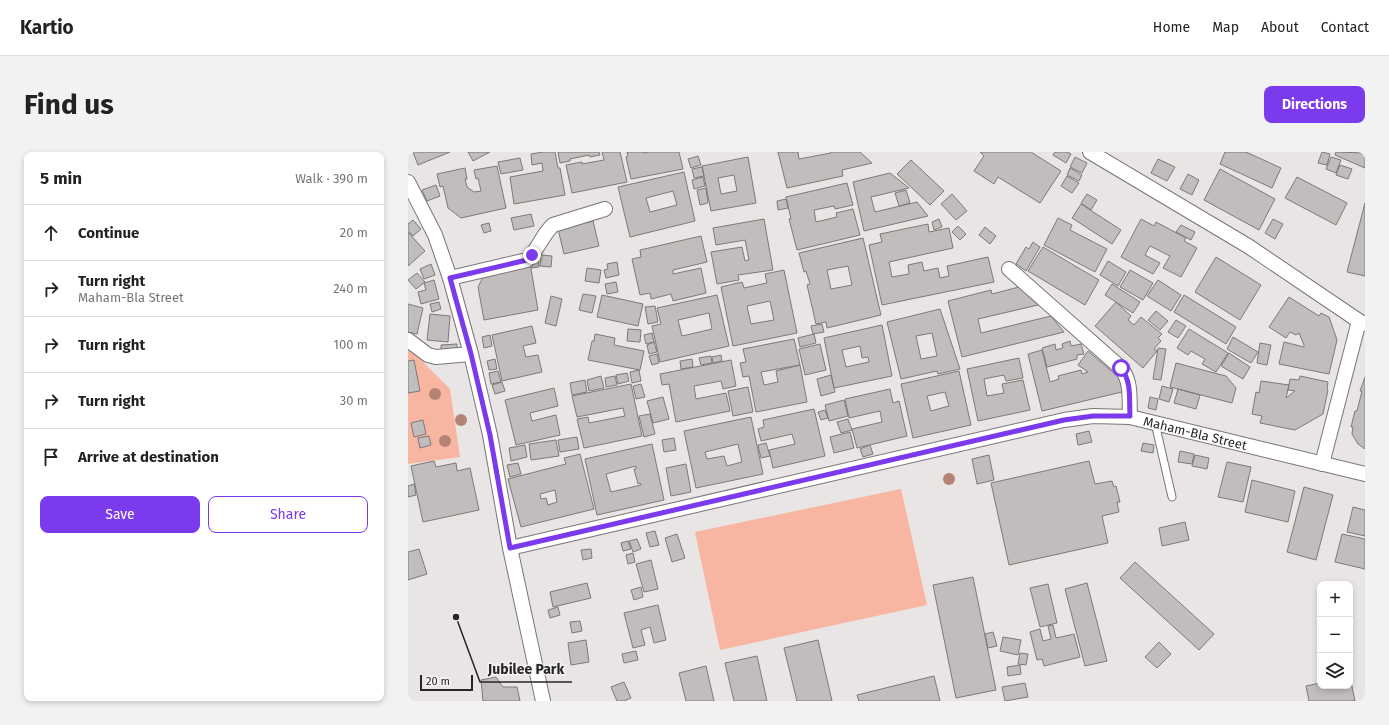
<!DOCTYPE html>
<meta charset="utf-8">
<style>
body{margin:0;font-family:"Fira Sans",sans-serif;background:#f2f2f2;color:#222}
.controls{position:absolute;right:12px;bottom:12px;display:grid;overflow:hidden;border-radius:8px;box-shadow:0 2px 6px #0003}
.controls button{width:36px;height:36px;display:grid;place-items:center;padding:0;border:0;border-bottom:1px solid #e0e0e0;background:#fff;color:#222;font:20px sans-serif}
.scale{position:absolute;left:12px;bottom:10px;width:53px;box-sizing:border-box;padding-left:4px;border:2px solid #272626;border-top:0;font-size:11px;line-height:14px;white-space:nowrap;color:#272626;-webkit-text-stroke:3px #f5f2f1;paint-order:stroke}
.stop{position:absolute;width:12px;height:12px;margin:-9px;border:3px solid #7c3aed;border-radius:50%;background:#fff}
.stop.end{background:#7c3aed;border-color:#fff;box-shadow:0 1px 4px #0008}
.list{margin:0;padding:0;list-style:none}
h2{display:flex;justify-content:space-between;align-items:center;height:52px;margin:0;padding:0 16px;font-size:17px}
h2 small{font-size:13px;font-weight:400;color:#767676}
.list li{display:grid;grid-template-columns:26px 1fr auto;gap:12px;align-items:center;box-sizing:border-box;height:56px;padding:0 16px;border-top:1px solid #e0e0e0}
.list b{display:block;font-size:15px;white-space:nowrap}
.list p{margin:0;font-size:13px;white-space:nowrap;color:#767676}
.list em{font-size:13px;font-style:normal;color:#767676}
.actions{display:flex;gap:8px;padding:12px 16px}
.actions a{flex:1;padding:9px 0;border:1px solid #7c3aed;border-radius:8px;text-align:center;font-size:14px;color:#7c3aed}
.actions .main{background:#7c3aed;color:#fff}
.icon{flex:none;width:22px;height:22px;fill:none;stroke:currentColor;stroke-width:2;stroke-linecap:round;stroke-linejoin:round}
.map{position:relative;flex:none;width:957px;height:549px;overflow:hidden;border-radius:8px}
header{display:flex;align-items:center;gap:24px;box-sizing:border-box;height:56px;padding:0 20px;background:#fff;border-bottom:1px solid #e0e0e0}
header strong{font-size:19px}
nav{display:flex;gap:22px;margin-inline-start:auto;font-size:14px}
.intro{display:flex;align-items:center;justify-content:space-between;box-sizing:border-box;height:96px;padding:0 24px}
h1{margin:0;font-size:28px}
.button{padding:10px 18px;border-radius:8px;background:#7c3aed;color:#fff;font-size:14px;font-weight:700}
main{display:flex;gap:24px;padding:0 24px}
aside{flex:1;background:#fff;border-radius:8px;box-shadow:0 2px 6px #0003}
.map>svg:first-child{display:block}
</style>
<header>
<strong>Kartio</strong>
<nav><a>Home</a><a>Map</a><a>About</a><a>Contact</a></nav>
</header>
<div class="intro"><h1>Find us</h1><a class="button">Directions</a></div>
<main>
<aside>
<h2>5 min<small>Walk · 390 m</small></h2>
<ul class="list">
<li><svg class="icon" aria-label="ahead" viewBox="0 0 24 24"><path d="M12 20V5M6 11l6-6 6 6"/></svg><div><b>Continue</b></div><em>20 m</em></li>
<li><svg class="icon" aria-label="right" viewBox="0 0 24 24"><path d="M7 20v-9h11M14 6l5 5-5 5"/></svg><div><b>Turn right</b><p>Maham-Bla Street</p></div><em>240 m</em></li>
<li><svg class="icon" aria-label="right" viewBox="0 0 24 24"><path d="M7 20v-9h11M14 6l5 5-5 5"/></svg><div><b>Turn right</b></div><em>100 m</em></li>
<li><svg class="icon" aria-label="right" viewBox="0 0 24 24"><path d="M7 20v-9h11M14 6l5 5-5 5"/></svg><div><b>Turn right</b></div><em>30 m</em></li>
<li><svg class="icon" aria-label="arrive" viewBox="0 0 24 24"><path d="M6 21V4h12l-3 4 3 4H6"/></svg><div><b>Arrive at destination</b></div></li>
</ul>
<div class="actions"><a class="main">Save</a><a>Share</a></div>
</aside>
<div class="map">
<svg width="957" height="549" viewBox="0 0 957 549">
<rect width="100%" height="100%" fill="#e8e5e4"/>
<path fill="#f8b5a2" d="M0,195l42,42 10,68 -52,7z
M493,337l26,116 -207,45 -25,-118z"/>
<path fill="#c0bdbc" stroke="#7c7978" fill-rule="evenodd" d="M5,0h37l-32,13z
M60,0h22l-17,9z
M135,0h12l3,16h2l5,27 -51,9 -4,-27 33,-6 -1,-8 -10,2 -1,-11z
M150,0h41l1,3 -10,2 -1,-2 -19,4v2l-10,2z
M194,0h18l7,30 -55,11 -6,-28 16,-3v2l22,-4z
M219,0h16v1l6,-1h30l4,17 -52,10 -5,-22 2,-1z
M370,0h20l1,7 32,-6 -1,-1h30l12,11 -30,7 1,6 -56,12z
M572,0h51l30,19 -21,32 -42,-26 -4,7 -20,-13 10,-15z
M647,0h12l4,2 -5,9 -13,-8z
M817,0h21l35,16 -9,20 -52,-24z
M914,0l8,2 -3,11 -9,-2z
M928,0l29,1v15l-30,-13z
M290,4l3,9 -10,3 -3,-9z
M340,5l8,46 -45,8 -9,-45zM326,23l3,16 -16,3 -3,-16z
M667,5l12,6 -5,10 -12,-6z
M923,5l10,3 -5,13 -10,-4z
M112,6l3,12 -22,4 -3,-12z
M750,7l17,8 -8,14 -16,-8z
M503,8l33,31 -14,14 -33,-31z
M932,13l12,4 -4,10 -12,-4z
M89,14l9,42 -45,10 -13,-10 -5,-22 -3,1 -3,-13 28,-6 2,11h-2l2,8 7,5 7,-1 -3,-13 -2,1 -2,-9z
M294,15l2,9 -10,2 -2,-9z
M662,16l12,7 -3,6 -12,-6z
M812,17l55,30 -16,31 -55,-30z
M276,20l11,49 -65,16 -12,-50zM265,39l4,14 -27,7 -4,-14z
M482,21l19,15 -38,9 4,15 42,-10 11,14 -64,15 -11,-49z
M780,22l11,6 -7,15 -12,-6z
M659,24l12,7 -7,10 -11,-7z
M295,25l2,9 -11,3 -2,-9z
M889,25l50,26 -11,22 -51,-27z
M439,31l6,22 -18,4 -1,-3 -20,4 2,12 21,-5 -1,-4 17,-4 7,26 -63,15 -8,-31h2l-5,-22z
M28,33l4,11 -13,5 -5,-11z
M298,36l2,15 -8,2 -3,-15z
M498,38l4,13 -11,3 -4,-13z
M544,42l15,17 -11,9 -15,-16z
M679,42l10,6 -6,10 -10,-7z
M378,47l2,9 -10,2 -1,-9z
M957,51v73l-18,-4z
M673,52l40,26 -9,14 -40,-26z
M123,62l3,12 -20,4 -3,-12z
M650,66l14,7 -2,5 37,19 -12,23 -51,-27z
M356,67l9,51 -35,5 1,5 -22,4 -6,-32 31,-5 3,14 4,-1 -4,-20 -29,5 -3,-17z
M531,67l3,8 -8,3 -2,-8z
M733,67l13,7 2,-4 30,16 -2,3 13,7 -16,29 -18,-9 7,-12 -20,-10 -5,9 15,8 -7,11 -32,-17z
M865,67l10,5 -8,15 -10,-6z
M5,68l8,9 -8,7 -5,-6v-6z
M185,69l6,25 -35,8 -6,-25z
M81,71l2,8 -7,2 -3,-8z
M520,72l1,8 20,-4 4,20 -64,14 3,15 17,-3 -1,-9 14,-3 2,9 14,-3 2,10 9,-2 -2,-10 41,-9 6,25 -112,23 -13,-60 13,-3 -2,-8z
M773,73l14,7 -4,8 -15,-8z
M550,74l8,8 -6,6 -8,-8z
M577,75l11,9 -6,8 -11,-9z
M0,80l17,19 -17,15z
M293,84l6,26 -34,8v4l28,-6 5,25 -33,8 -2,-7 -20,5 -1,-6 -10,2 -8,-36 9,-2 -1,-7z
M455,86l18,77 -54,13 -1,-6 -10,2 -9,-39 3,-1 -4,-13 -2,1 -5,-19zM440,114l4,19 -21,4 -4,-19z
M625,90l7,5 -14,24 -10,-7 10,-17 3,2z
M635,95l56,33 -14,25 -57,-34z
M133,103l11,1 -1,11 -11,-1z
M808,105l45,28 -21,35 -45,-28z
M130,106l1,9 -8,1 -1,-9z
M700,109l18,11 -8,14 -18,-11z
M209,110l2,13 -13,3 -2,-8 4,-1 -1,-5z
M122,111l8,47 -54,10 -6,-33 8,-16z
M23,112l4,11 -11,4 -4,-10z
M179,116l14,2 -2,13 -14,-2z
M376,118l13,63 -64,13 -12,-59 21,-5 2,6 23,-5 -2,-9zM362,149l4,19 -23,4 -4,-18z
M722,118l23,13 -10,17 -23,-13z
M9,121l8,9 -9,7 -8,-9z
M26,128l5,19 -18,5 -3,-12 8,-2 -2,-7z
M750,128l23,15 -10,16 -24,-15z
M208,130l2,10 -11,2 -2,-10z
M704,132l28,18 -7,11 -28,-18z
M611,135l19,18 -60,14 3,14 70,-17 13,16 -102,25 -14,-56 43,-11 1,4z
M175,142l13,2 -4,17 -13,-3z
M194,143l41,9 -5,22 -41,-9z
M309,143l12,51 -69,16 -8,-36 9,-2 -4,-16zM301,161l3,16 -30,7 -4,-16z
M776,143l52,32 -10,17 -52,-32z
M143,144l11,3 -6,27 -11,-3z
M881,145l30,19 2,-3 8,4 8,23 -8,34 -50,-10 5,-22 20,5v-2l-5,-12 -3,2 -6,-3 -4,6 -17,-11z
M31,150l2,7 -9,3 -2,-8z
M708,150l15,14 -3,4 6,5 7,-8 21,17 -4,4 3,3 -7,8 3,2 -14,17 -48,-42z
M0,152l15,4 -6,26 -9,-2z
M247,154l3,16 -10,2 -3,-17z
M532,157l20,60 -22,5 -1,-3 -36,8 -14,-57zM524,181l5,23 -16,3 -5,-23z
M748,159l12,10 -8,9 -12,-10z
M22,162l20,2 -2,26 -21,-2z
M768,168l10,6 -8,12 -10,-6z
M414,172l2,8 -11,2 -2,-8z
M474,173l10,51 -58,12 -10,-50zM452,194l2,12 6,-1 1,5 -23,5 -4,-17z
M124,174l4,17 -13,3 3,11 12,-2 4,17 -40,9 -10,-46z
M220,177l13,1 -1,12 -13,-1z
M781,177l39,24 -12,19 -14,-8 3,-5 -14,-8 -3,4 -11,-7z
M244,181l2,9 -8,2 -2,-9z
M187,182l20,4 -1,7 30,6 -4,19 -52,-10 4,-19h2z
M406,182l2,9 -16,4 -2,-9z
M82,183l2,11 -8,2 -2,-11z
M825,185l25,15 -7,11 -24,-14z
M386,187l6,26 -39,7 3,13 14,-3 -2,-11 24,-6 7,37 -51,10 -7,-36 -6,1 -3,-14 6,-1 -3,-13z
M662,189l1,5 10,-2 3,10 -7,1v4l-30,8 -5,-19 13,-4 1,6 7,-2 -1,-4z
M246,190l3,10 -8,2 -2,-9z
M852,191l11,2 -4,20 -10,-2z
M49,192v10l-16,1v-10z
M412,192l6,26 -21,5 -6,-26z
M750,196l8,1 -5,31 -8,-1z
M634,198l8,32 9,-3 -1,-3 23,-6 1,4 6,-2 -10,-7 10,-14 36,31 2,9 -84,20 -14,-57z
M821,201l21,14 -7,12 -22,-13z
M249,202l2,9 -7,2 -3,-9z
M313,203l1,6 -9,2 -1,-6z
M303,204l1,7 -11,2 -2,-7z
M611,206l4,20 -17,3 -2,-6 -20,4 3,17 17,-3 -2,-9 21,-4 7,30 -52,11 -11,-52z
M87,207l2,10 -8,1 -2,-9z
M284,207l1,8 -12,2 -1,-8z
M6,208l6,31 -12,2v-32z
M323,208l5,26 -13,3 -2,-8 -27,5 2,13 30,-6 4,18 -54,11 -7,-38 -7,1 -2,-11z
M768,211l50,13 10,12 -4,15 -62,-16z
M231,218l2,11 -9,2 -2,-11z
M90,219l3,11 -10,2 -2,-11z
M551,219l12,54 -58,13 -12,-54zM537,240l4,14 -18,5 -4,-15z
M219,221l2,8 -11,3 -2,-9z
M423,223l4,17 -14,4 -4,-17z
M193,224l3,12 -15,3 -2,-11z
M207,224l2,9 -11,2 -1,-9z
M892,224l28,6 -1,7 1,1 -5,24 -28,16 -35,-7 2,-7 -10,-2 4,-22 3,1 2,-12 28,4 -3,13 9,-7 -7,-1 2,-11 9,1z
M957,225v72l-7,-5 -6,-10 1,-7h-2l4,-16h2l5,-20h-2z
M177,228l2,12 -15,3 -2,-12z
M94,230l3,9 -10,3 -3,-9z
M223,232l11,52 -58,12 -7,-29 11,-2 1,6 36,-7 -2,-8 -46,9 -5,-21z
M233,232l4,13 -9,2 -3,-13z
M754,234l11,3 -4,13 -10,-3z
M340,235l5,25 -20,4 -5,-25z
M146,236l4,18 -28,7 2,8 24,-6 4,20 -44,10 -11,-45z
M482,237l3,14 6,-2 8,35 -50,12 -5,-19 30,-7 -2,-11 -31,7 -4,-19z
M770,237l22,6 -4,14 -22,-6z
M255,245l6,22 -16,4 -6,-22z
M742,245l8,2 -2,11 -8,-2z
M436,248l4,16 -19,5 -4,-16z
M406,257l11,47 -52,12 -4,-18 26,-6 -3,-10 -31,7 -3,-12 6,-2 -1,-7z
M417,258l3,8 -7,2 -3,-8z
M242,262l5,20 -11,3 -5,-21z
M343,265l12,57 -67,14 -12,-57zM330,292l4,18 -15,4 -3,-10 -17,3 -2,-7z
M440,267l4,11 -11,3 -4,-11z
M15,268l3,14 -12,3 -3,-14z
M681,279l3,11 -14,3 -2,-11z
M442,280l4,16 -20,5 -4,-16z
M21,284l2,9 -11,3 -2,-10z
M169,285l2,12 -19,3 -2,-12z
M266,286l2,12 -12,2 -2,-12z
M148,288l3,16 -28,4 -2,-16z
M358,291l4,13 -9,2 -3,-13z
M735,291l11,2 -1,8 -12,-2z
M244,292l12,56 -67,15 -12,-56zM228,314v3h-2l4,15 2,-1 1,2 -30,7 -5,-18z
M117,293l2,12 -16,4 -2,-13z
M462,293l3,9 -10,3 -3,-8z
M772,299l14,3 -2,10 -14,-2z
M172,302l14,55 -73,18 -13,-48 58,-15 -2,-6zM147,338l2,12 -9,3 -2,-7 -5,1 -1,-5z
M581,303l5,25 -17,4 -5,-25z
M787,303l14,3 -2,11 -15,-3z
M26,309l2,6 20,-4 1,8 13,-3 9,42 -56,12 -12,-56z
M681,309l6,23 17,-3 2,6 2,-1 4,16h-3l2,10 -17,4 6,27 -99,22 -18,-82z
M819,310l24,5 -8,35 -25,-5z
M110,311l3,11 -11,3 -3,-12z
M278,312l5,28 -20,4 -5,-28z
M844,328l43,11 -7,31 -43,-10z
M6,332l2,11 -8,2v-11z
M896,335l29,8 -17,65 -29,-8z
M945,355l12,3v26l-18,-4z
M777,370l4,18 -27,6 -3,-18z
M247,379l4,14 -9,2 -4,-14z
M269,382l8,24 -13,4 -7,-24z
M934,382l23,5v30l-30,-7z
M229,387l4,10 -8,3 -4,-11z
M220,389l3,8 -8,2 -2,-8z
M11,397l8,25 -19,6v-28z
M183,397l1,9 -9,2 -2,-10z
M225,401l2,9 -7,2 -2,-9z
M243,408l7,29 -14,3 -8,-28z
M727,410l79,72 -15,16 -79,-72z
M565,425l23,113 -40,8 -23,-113z
M179,431l4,15 -38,9 -3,-15z
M679,431l20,78 -22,5 -20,-77z
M640,432l9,39 -17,4 -10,-39z
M233,435l2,10 -9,3 -3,-10z
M250,453l8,35 -12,3 -4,-16 -9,3 4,15 -12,3 -9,-35z
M150,455l2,8 -10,3 -2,-8z
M172,469l2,10 -10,2 -2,-11z
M645,473l3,13 18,-4 6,23 -36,9 -2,-7 -5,1 -7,-28 10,-3 3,12 8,-2 -3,-13z
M585,480l4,14 -9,2 -3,-14z
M595,485l18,3 -3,15 -18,-4z
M178,488l3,22 -18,3 -3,-22z
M410,488l14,61h-35l-13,-53z
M751,490l12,12 -14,14 -12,-11z
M228,499l2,9 -14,3 -2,-9z
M612,501l8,1 -2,11 -8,-1z
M349,504l10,45h-33l-9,-38z
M612,513l1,9 -13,2 -1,-9z
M298,514l8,35h-28l-7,-28z
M526,524l6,25h-81l-2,-6z
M88,525l7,10h14l3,14h-37l-2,-21z
M942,525l5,24h-46l-3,-15 14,-3v3h30z
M216,530l7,16 -7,3h-7l-6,-14z
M617,531l3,14 -23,4 -3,-14z"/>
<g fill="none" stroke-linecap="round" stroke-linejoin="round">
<g stroke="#797675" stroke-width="9">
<path id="lane" d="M747,271l17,74"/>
</g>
<g stroke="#797675" stroke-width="16">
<g id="street">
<path d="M682,0l158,94 111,75 6,3"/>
<path d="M0,30l27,53 15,43 21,76 19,81 20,113 33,153"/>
<path d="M601,117l112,99c11,14 8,31 9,49"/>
<path d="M42,126l77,-18c11,-10 15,-25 26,-35l52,-16"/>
<path d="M0,188l20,15 8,2 35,-3"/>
<path d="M914,312l37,-143"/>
<path id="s1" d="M102,396l554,-128 29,-4 37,1 235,57"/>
</g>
</g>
<use href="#lane" stroke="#fff" stroke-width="7"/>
<use href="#street" stroke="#fff" stroke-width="14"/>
</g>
<g fill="#b48375">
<circle cx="27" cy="242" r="6"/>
<circle cx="53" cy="268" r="6"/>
<circle cx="37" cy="289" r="6"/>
<circle cx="541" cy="327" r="6"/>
</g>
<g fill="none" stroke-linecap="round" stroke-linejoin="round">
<path stroke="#7c3aed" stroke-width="5" d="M124,103l-5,5 -77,18 21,76 19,81 20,113 554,-128 29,-4h37c-1,-17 2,-34 -9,-48"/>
</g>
<g text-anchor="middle" stroke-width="3" stroke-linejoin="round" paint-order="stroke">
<g font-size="13" fill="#272626" stroke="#f5f2f1">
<text dy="5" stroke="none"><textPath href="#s1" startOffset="702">Maham-Bla Street</textPath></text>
</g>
</g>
<path fill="none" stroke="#272626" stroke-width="1.5" d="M48 465L72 530H164"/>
<circle fill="#272626" stroke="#f5f2f1" stroke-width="1.5" cx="48" cy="465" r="4"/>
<g font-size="14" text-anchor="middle" font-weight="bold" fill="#272626" stroke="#f5f2f1" stroke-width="3" stroke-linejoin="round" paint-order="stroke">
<text x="118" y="522">Jubilee Park</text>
</g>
</svg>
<div class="controls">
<button>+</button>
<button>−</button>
<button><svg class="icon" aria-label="layers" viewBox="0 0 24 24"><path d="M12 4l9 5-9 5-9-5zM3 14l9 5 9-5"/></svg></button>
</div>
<div class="scale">20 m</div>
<div class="stop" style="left:713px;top:216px"></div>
<div class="stop end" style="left:124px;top:103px"></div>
</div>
</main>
